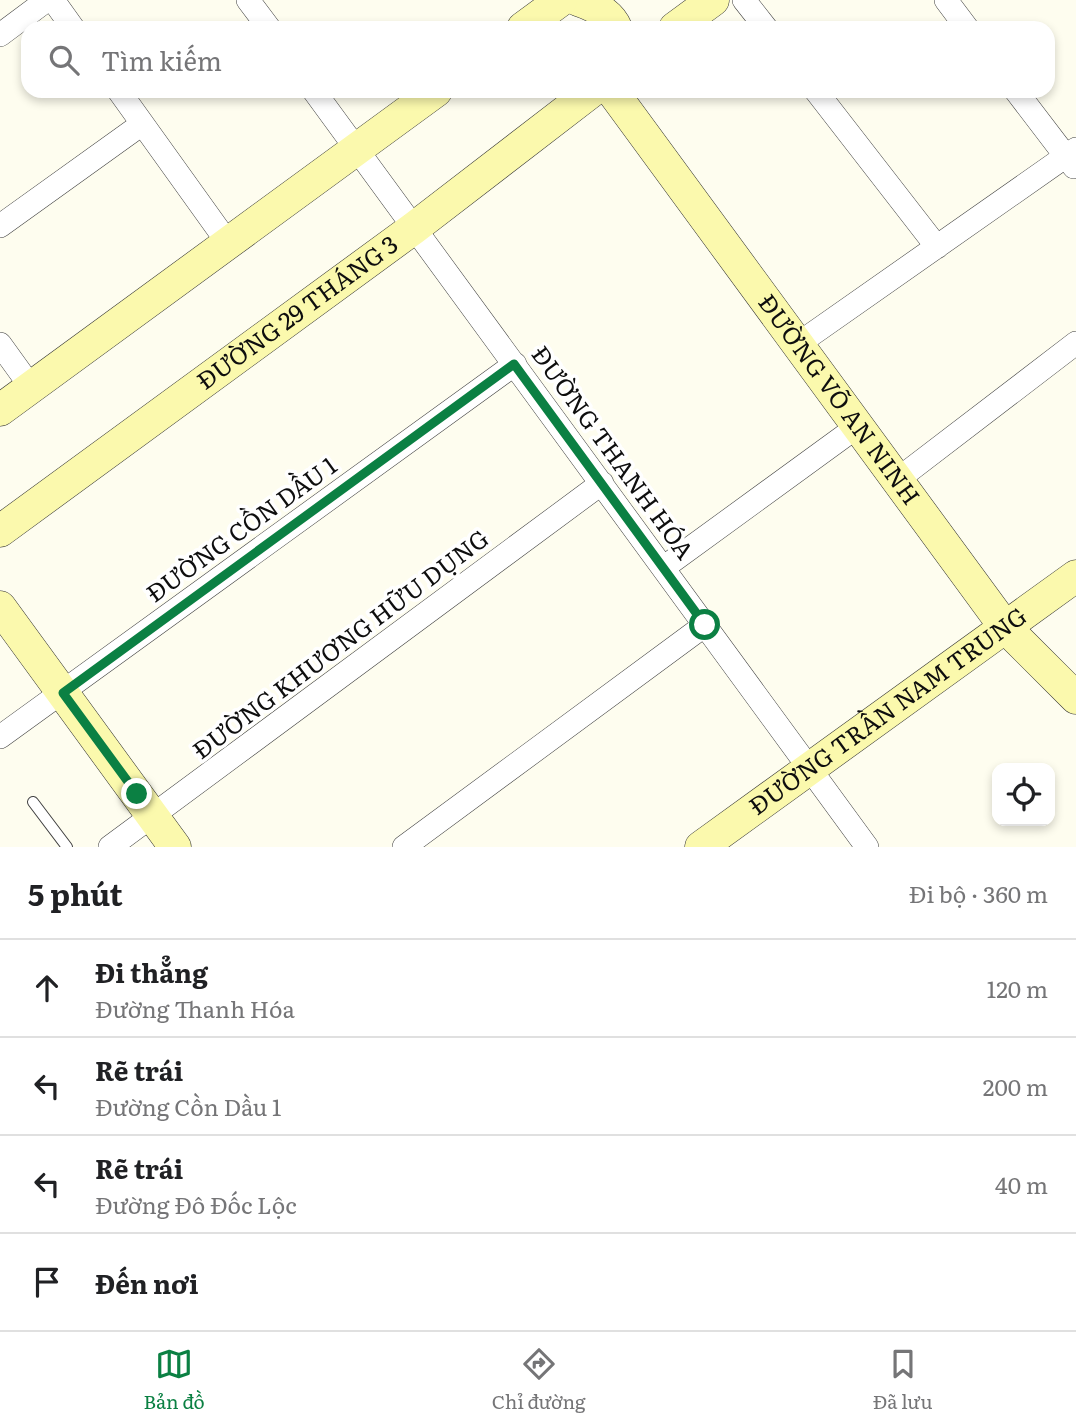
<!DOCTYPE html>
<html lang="vi">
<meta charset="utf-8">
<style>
body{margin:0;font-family:Literata,serif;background:#f6f6f6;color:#202124}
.controls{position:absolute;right:21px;bottom:21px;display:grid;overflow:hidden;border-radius:14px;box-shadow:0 4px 10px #0003}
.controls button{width:63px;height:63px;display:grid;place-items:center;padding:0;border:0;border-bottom:2px solid #e0e0e0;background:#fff;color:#202124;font:35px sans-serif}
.stop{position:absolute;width:21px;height:21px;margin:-16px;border:5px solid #0b8043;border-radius:50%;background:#fff}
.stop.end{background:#0b8043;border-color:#fff;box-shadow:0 2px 7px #0008}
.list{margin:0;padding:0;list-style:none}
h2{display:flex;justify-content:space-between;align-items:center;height:91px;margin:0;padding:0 28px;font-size:30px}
h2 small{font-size:23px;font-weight:400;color:#757577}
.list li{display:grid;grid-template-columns:46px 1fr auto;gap:21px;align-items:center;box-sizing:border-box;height:98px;padding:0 28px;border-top:2px solid #e0e0e0}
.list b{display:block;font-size:26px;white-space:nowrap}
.list p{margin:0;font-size:23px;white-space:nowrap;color:#757577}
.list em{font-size:23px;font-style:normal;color:#757577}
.icon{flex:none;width:38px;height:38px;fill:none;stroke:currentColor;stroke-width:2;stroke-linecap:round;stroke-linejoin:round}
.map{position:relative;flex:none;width:1076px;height:847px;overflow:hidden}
.search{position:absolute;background:#fff;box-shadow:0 4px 10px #0003;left:21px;right:21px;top:21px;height:77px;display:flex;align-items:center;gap:18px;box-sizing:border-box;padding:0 24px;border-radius:21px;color:#757577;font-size:26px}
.sheet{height:483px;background:#fff}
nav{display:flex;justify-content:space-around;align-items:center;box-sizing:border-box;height:98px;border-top:2px solid #e0e0e0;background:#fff;font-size:19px;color:#757577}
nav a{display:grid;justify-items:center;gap:4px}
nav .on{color:#0b8043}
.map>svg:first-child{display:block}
</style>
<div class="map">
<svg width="1076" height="847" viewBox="0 0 1076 847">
<rect width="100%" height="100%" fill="#fefdef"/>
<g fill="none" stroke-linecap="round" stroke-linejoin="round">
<g stroke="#414141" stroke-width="12">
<path id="lane" d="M33,802l34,45"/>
</g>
<g stroke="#414141" stroke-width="24">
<path id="street" d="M53,0l20,28
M248,0l21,28
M744,0l22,28
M946,0l21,28
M0,35l47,-35
M119,91l109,152
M314,91l553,756
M816,91l121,156
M1016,91l58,76
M0,226l142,-102
M0,344l31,43
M798,344l278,-195
M897,480l179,-137
M663,568l195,-142
M0,737l515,-373
M110,847l492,-364
M404,847l301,-222"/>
</g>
<g stroke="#303030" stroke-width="33">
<g id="secondary">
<path d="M578,0c15,5 32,13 38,28"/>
<path d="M523,28l38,-28"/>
<path d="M675,28l38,-28"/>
<path id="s1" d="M612,91l393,536 71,71"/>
<path d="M0,410l436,-319"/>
<path id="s2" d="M0,531l414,-303 178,-137"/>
<path d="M0,607l175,240"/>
<path id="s3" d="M701,847l375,-271"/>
</g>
</g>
<use href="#lane" stroke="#fff" stroke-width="10"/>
<use href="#street" stroke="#fff" stroke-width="23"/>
<use href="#secondary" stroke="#fbf9ad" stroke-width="32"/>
</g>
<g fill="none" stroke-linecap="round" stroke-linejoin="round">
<path stroke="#0b8043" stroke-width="9" d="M137,794l-74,-101 451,-329 191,261"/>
</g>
<g text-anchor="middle" stroke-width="7" stroke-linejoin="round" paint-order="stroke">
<g font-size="24" fill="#0e0e0e" stroke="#fff">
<text dy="8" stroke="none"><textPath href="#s2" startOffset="369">ĐƯỜNG 29 THÁNG 3</textPath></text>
<text dy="8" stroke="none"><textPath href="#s1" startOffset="383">ĐƯỜNG VÕ AN NINH</textPath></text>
<text transform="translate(612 453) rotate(54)" y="8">ĐƯỜNG THANH HÓA</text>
<text transform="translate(242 530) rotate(-36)" y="8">ĐƯỜNG CỒN DẦU 1</text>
<text transform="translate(341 645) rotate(-37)" y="8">ĐƯỜNG KHƯƠNG HỮU DỤNG</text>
<text dy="8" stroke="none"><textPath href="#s3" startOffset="231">ĐƯỜNG TRẦN NAM TRUNG</textPath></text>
</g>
</g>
</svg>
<div class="controls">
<button><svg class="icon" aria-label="locate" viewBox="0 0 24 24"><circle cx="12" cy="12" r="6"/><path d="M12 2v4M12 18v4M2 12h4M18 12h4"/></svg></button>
</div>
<div class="stop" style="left:705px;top:625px"></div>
<div class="stop end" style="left:137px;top:794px"></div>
<div class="search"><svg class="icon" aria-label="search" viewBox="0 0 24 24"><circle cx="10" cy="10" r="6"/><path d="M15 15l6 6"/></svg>Tìm kiếm</div>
</div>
<section class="sheet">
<h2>5 phút<small>Đi bộ · 360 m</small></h2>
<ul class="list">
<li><svg class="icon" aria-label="ahead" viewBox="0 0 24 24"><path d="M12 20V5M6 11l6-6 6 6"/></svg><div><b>Đi thẳng</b><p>Đường Thanh Hóa</p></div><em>120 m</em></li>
<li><svg class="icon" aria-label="left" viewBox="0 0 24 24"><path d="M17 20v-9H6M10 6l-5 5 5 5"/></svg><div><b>Rẽ trái</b><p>Đường Cồn Dầu 1</p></div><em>200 m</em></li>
<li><svg class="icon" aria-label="left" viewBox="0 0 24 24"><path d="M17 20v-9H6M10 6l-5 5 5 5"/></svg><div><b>Rẽ trái</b><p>Đường Đô Đốc Lộc</p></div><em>40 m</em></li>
<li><svg class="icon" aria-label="arrive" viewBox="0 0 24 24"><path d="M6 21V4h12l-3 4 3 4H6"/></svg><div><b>Đến nơi</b></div></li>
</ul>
</section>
<nav>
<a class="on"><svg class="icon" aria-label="map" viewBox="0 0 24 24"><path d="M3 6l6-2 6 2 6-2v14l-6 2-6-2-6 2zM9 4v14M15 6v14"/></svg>Bản đồ</a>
<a><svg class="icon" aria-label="directions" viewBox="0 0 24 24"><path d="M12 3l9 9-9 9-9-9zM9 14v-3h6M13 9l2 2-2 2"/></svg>Chỉ đường</a>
<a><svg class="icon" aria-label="saved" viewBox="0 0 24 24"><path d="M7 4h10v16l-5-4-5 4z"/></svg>Đã lưu</a>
</nav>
